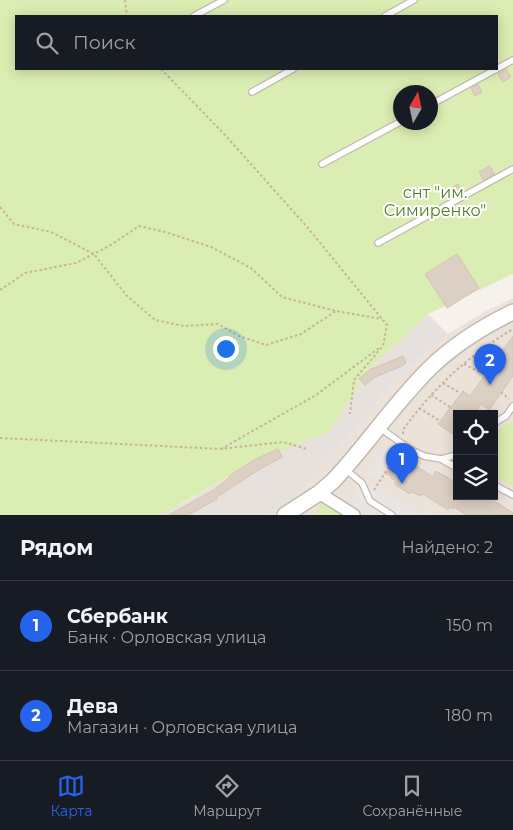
<!DOCTYPE html>
<html lang="ru">
<meta charset="utf-8">
<style>
body{margin:0;font-family:Montserrat,sans-serif;background:#242831;color:#f1f3f6}
.controls{position:absolute;right:15px;bottom:15px;display:grid;overflow:hidden;border-radius:0px;box-shadow:0 2px 12px #0003}
.controls button{width:45px;height:45px;display:grid;place-items:center;padding:0;border:0;border-bottom:1px solid #363941;background:#171b24;color:#f1f3f6;font:25px sans-serif}
.compass{position:absolute;left:393px;top:85px;width:45px;height:45px;border-radius:50%;background:#171b24;box-shadow:0 2px 12px #0003;rotate:9deg}
.you{position:absolute;left:225px;top:348px;width:18px;height:18px;margin:-12px;border:4px solid #fff;border-radius:50%;background:#1a73e8;box-shadow:0 0 0 8px #1a73e833}
.badge{display:grid;place-items:center;width:32px;height:32px;border-radius:50%;background:#2563eb;color:#fff;font-size:16px;font-weight:700}
.pin{position:absolute;translate:-50% -41px;filter:drop-shadow(0 1px 2px #0008)}
.pin::after{content:'';position:absolute;top:26px;width:18px;height:15px;background:inherit;clip-path:polygon(0 0,100% 0,50% 100%)}
.list{margin:0;padding:0;list-style:none}
h2{display:flex;justify-content:space-between;align-items:center;height:65px;margin:0;padding:0 20px;font-size:21px}
h2 small{font-size:16px;font-weight:400;color:#9ea1a6}
.list li{display:grid;grid-template-columns:32px 1fr auto;gap:15px;align-items:center;box-sizing:border-box;height:90px;padding:0 20px;border-top:1px solid #363941}
.list b{display:block;font-size:19px;white-space:nowrap}
.list p{margin:0;font-size:16px;white-space:nowrap;color:#9ea1a6}
.list em{font-size:16px;font-style:normal;color:#9ea1a6}
.icon{flex:none;width:28px;height:28px;fill:none;stroke:currentColor;stroke-width:2;stroke-linecap:round;stroke-linejoin:round}
.map{position:relative;flex:none;width:513px;height:515px;overflow:hidden}
.search{position:absolute;background:#171b24;box-shadow:0 2px 12px #0003;left:15px;right:15px;top:15px;height:55px;display:flex;align-items:center;gap:12px;box-sizing:border-box;padding:0 18px;border-radius:0px;color:#9ea1a6;font-size:19px}
.sheet{height:245px;background:#171b24}
nav{display:flex;justify-content:space-around;align-items:center;box-sizing:border-box;height:70px;border-top:1px solid #363941;background:#171b24;font-size:14px;color:#9ea1a6}
nav a{display:grid;justify-items:center;gap:2px}
nav .on{color:#2563eb}
.map>svg:first-child{display:block}
</style>
<div class="map">
<svg width="513" height="515" viewBox="0 0 513 515">
<rect width="100%" height="100%" fill="#f6f2eb"/>
<path fill="#ebe3d9" fill-rule="evenodd" d="M513,298v217h-246l24,-16 65,-71 43,-52 49,-42 38,-23zM457,414h37v82h-37z"/>
<path fill="#e6e1dc" d="M428,314l20,20 -49,42 -43,52 -65,72 -24,15h-132l45,-10 72,-42 78,-32 39,-61z"/>
<path fill="#daedb2" fill-rule="evenodd" d="M0,0h513v274l-85,40 -59,56 -39,61 -78,32 -91,52h-161zM16,16h481v53h-481zM400,92h30v30h-30z
M513,421v65l-19,-11v-43z
M321,502l21,13h-27z"/>
<path fill="#e8e5e3" d="M385,446l11,8 -17,26 -12,-7z
M364,479l56,36 5,-7 11,7h-70l-18,-11z"/>
<path fill="#dccfc3" stroke="#d5c2b2" d="M506,69l5,8 -8,5 -5,-8z
M478,84l4,8 -7,4 -4,-8z
M490,166l4,8 -11,6 -4,-8z
M458,184l4,7 -7,4 -4,-7z
M457,254l22,34 -32,20 -22,-34z
M513,336v40l-24,34 -8,-6 -6,10h-18v23l-19,-13 25,-33 7,5z
M403,356l3,7 -4,3 -27,11 -10,8 -6,-6 10,-9z
M278,449l4,8 -22,12 -43,28v2l-29,16h-19l45,-25 15,-12v-2l27,-17z
M404,458l29,19 3,-6 21,12v13h30l26,17v2h-47l-12,-8 -1,2 -4,-2 -1,3 -25,-16 -2,2 -9,-4 -2,2 -16,-10 2,-3 -5,-3 1,-2 -6,-2 11,-15 4,3z"/>
<g fill="none" stroke-linecap="round" stroke-linejoin="round">
<g stroke="#c3b8ad" stroke-width="8">
<path id="service" d="M194,16l30,-16
M385,16l29,-16
M252,92l41,-23
M430,105l83,-45
M322,164l78,-42
M378,243l135,-74
M494,423l12,-7 7,-10
M380,428l31,22 13,6 17,3 16,9
M441,459l16,-4
M345,469l17,14 8,18 22,14
M494,485l19,10"/>
</g>
<g stroke="#c3b8ad" stroke-width="14">
<path id="minor" d="M319,493l35,22"/>
</g>
<g stroke="#c3b8ad" stroke-width="18">
<path id="tertiary" d="M285,515l34,-22 14,-12c33,-35 60,-76 95,-111 24,-24 54,-43 85,-58"/>
</g>
<path stroke="#c6b29d" stroke-width="2" stroke-dasharray="2.5 2.5" stroke-linecap="butt" d="M125,0l2,16
M161,69l65,67 82,92 79,97 -4,21 -29,34 -4,34
M0,207l14,17 37,8 43,22 32,41 29,25 29,6 34,-2 21,12 27,9 35,-11 35,-23
M0,290l25,-17 51,-10 35,-18 28,-19 26,6 46,15 40,21 31,29 54,14 46,8
M473,356l18,11
M464,364l21,11
M443,383l17,10
M501,392l8,7
M431,395l19,12
M419,408l21,13
M403,434v-4c29,-41 66,-75 110,-101
M0,438l220,11 63,-7 24,7
M221,449l95,-54 63,-47
M374,490l26,-40"/>
<use href="#service" stroke="#fff" stroke-width="5.5"/>
<use href="#minor" stroke="#fff" stroke-width="11"/>
<use href="#tertiary" stroke="#fff" stroke-width="15"/>
</g>
<g text-anchor="middle" stroke-width="4" stroke-linejoin="round" paint-order="stroke">
<g font-size="16" fill="#537d25" stroke="#fff">
<text x="435" y="198">снт "им.<tspan x="435" dy="18">Симиренко"</tspan></text>
</g>
</g>
</svg>
<div class="controls">
<button><svg class="icon" aria-label="locate" viewBox="0 0 24 24"><circle cx="12" cy="12" r="6"/><path d="M12 2v4M12 18v4M2 12h4M18 12h4"/></svg></button>
<button><svg class="icon" aria-label="layers" viewBox="0 0 24 24"><path d="M12 4l9 5-9 5-9-5zM3 14l9 5 9-5"/></svg></button>
</div>
<svg class="compass" viewBox="-18 -18 36 36"><path d="M0-13l5 13h-10z" fill="#e53935"/><path d="M0 13l5-13h-10z" fill="#9ea1a6"/></svg>
<div class="you"></div>
<div class="pin badge" style="left:402px;top:484px">1</div>
<div class="pin badge" style="left:490px;top:385px">2</div>
<div class="search"><svg class="icon" aria-label="search" viewBox="0 0 24 24"><circle cx="10" cy="10" r="6"/><path d="M15 15l6 6"/></svg>Поиск</div>
</div>
<section class="sheet">
<h2>Рядом<small>Найдено: 2</small></h2>
<ul class="list">
<li><span class="badge">1</span><div><b>Сбербанк</b><p>Банк · Орловская улица</p></div><em>150 m</em></li>
<li><span class="badge">2</span><div><b>Дева</b><p>Магазин · Орловская улица</p></div><em>180 m</em></li>
</ul>
</section>
<nav>
<a class="on"><svg class="icon" aria-label="map" viewBox="0 0 24 24"><path d="M3 6l6-2 6 2 6-2v14l-6 2-6-2-6 2zM9 4v14M15 6v14"/></svg>Карта</a>
<a><svg class="icon" aria-label="directions" viewBox="0 0 24 24"><path d="M12 3l9 9-9 9-9-9zM9 14v-3h6M13 9l2 2-2 2"/></svg>Маршрут</a>
<a><svg class="icon" aria-label="saved" viewBox="0 0 24 24"><path d="M7 4h10v16l-5-4-5 4z"/></svg>Сохранённые</a>
</nav>
